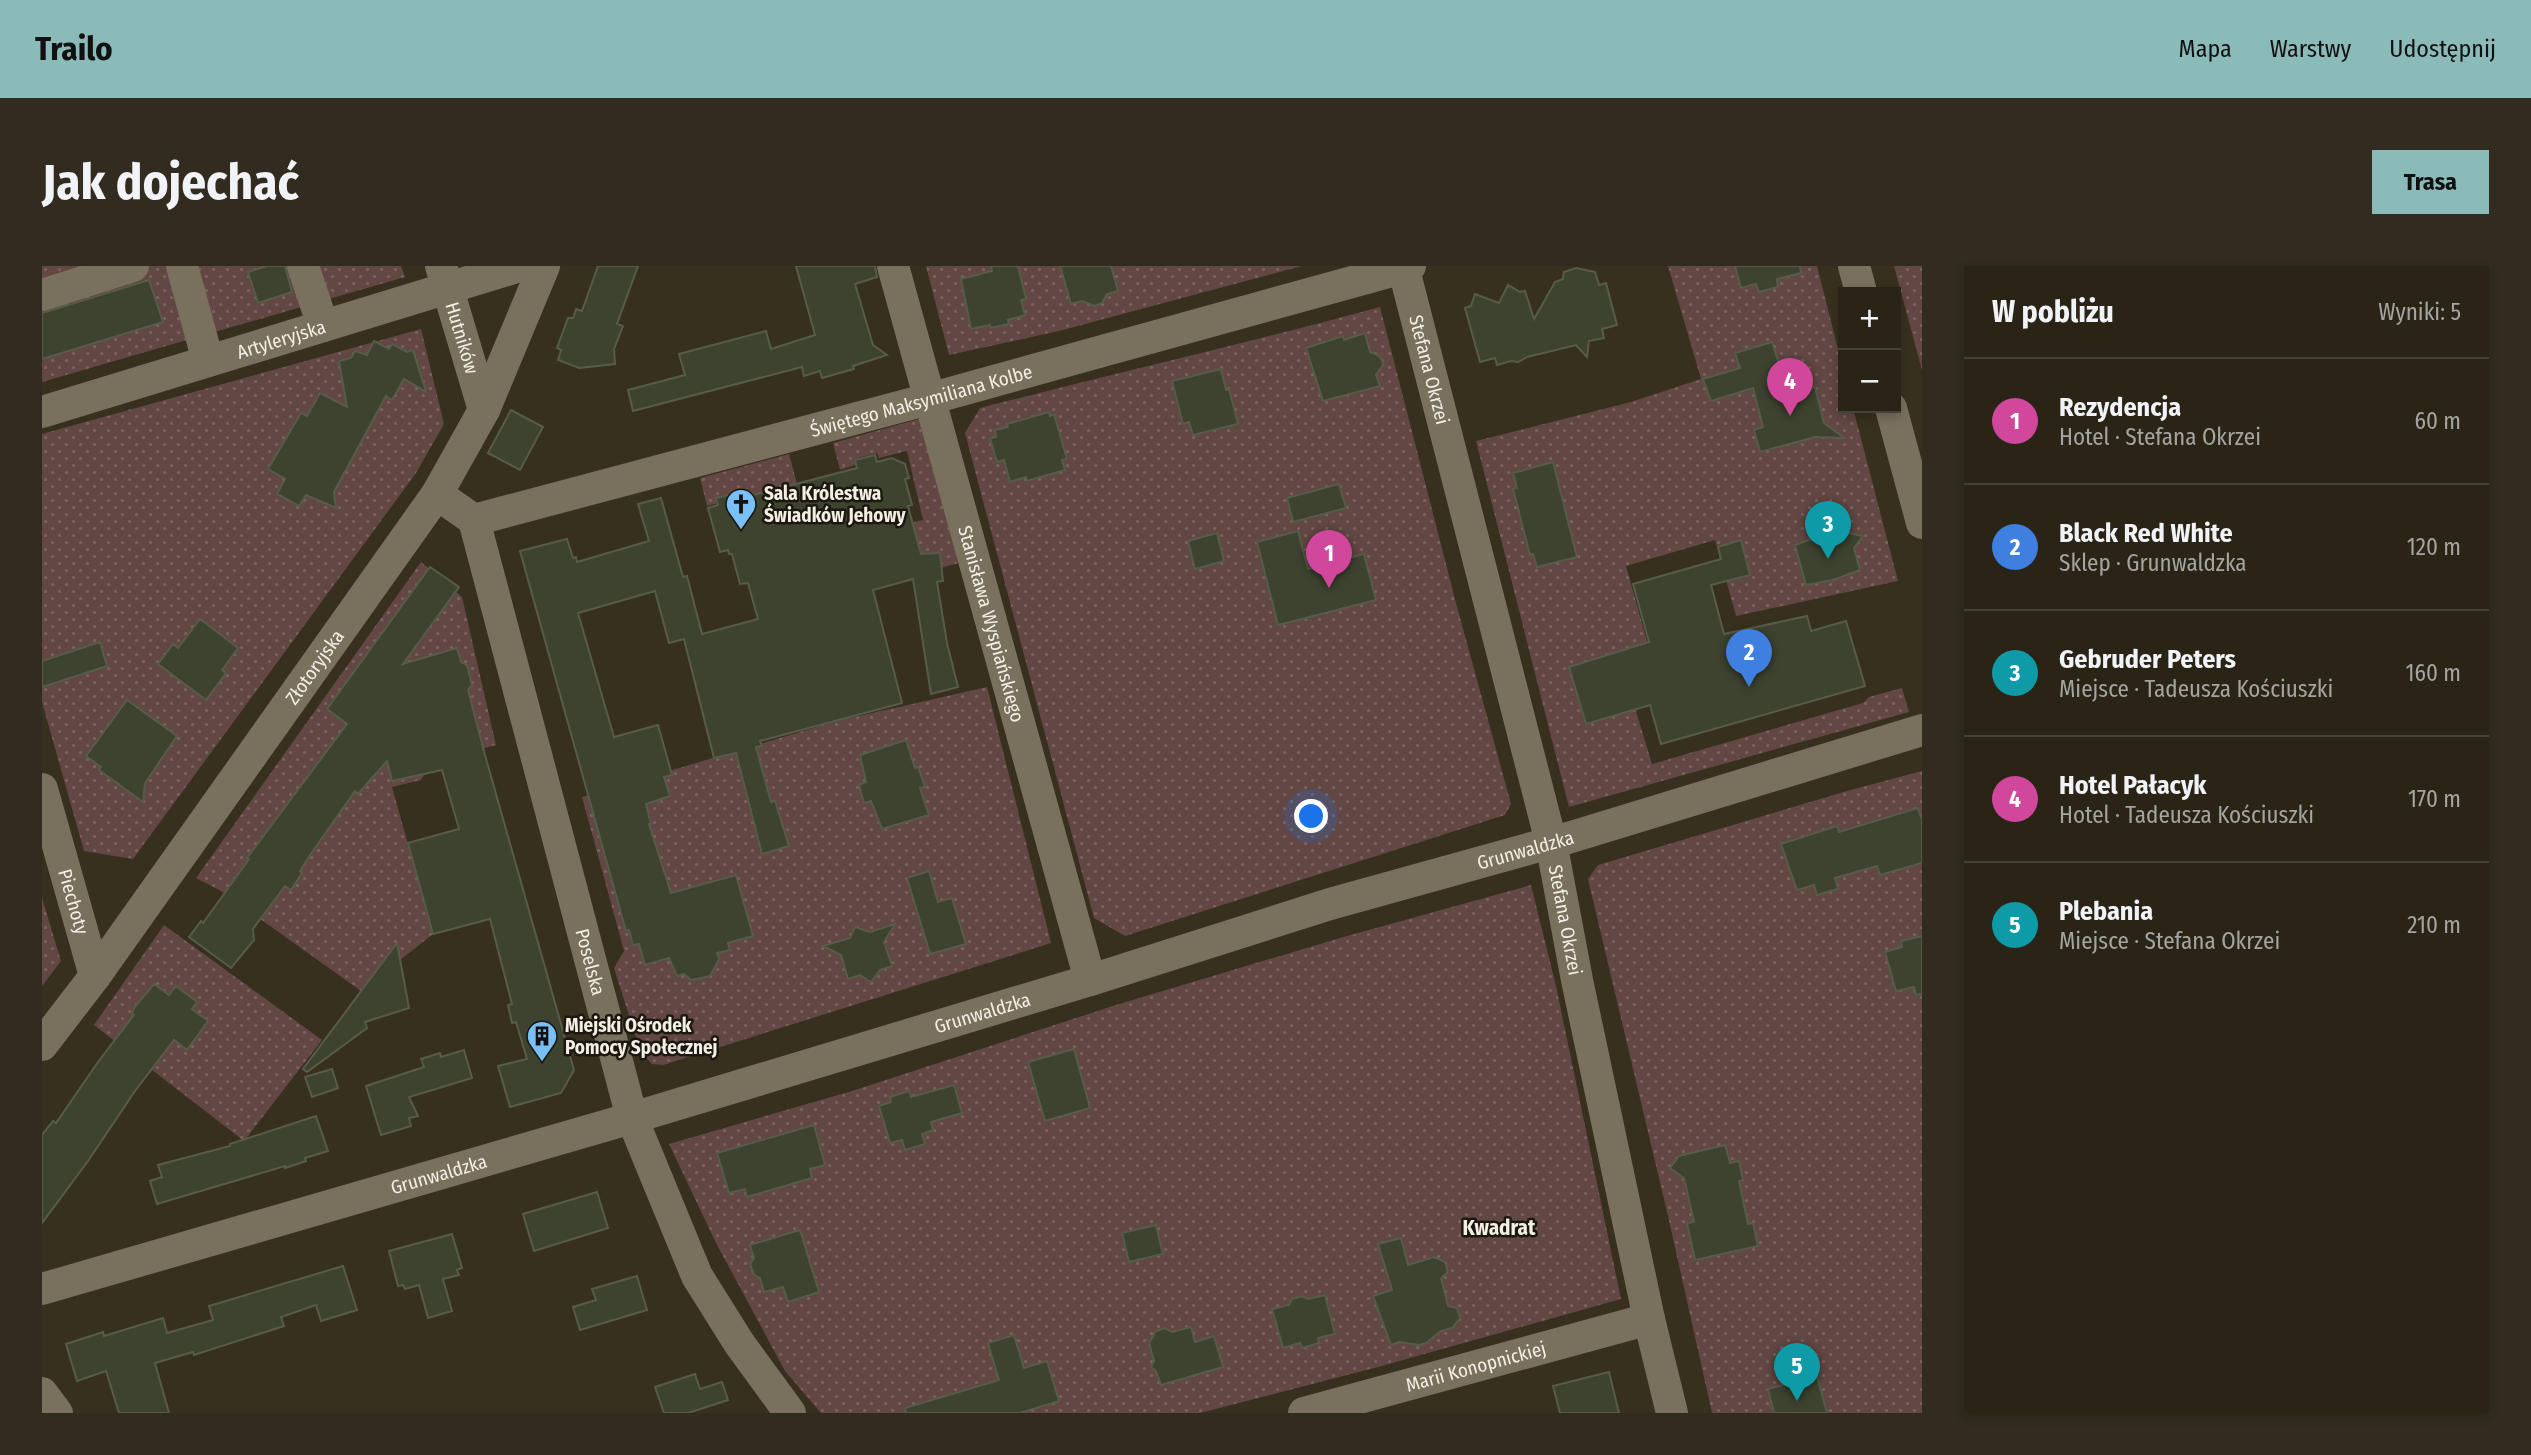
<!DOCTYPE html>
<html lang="pl">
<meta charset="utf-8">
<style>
body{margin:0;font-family:"Fira Sans Condensed",sans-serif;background:#312c1f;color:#f1f3f6}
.controls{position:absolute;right:21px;top:21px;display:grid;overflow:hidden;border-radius:0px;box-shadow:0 4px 10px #0003}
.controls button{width:63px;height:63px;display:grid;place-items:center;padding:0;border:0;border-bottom:2px solid #454135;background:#292416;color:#f1f3f6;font:35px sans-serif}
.you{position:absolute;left:1270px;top:551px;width:24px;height:24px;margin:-18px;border:5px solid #fff;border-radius:50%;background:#1a73e8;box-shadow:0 0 0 10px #1a73e833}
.badge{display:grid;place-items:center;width:46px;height:46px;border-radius:50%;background:#8bbbb9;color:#fff;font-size:23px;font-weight:700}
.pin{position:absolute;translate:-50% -58px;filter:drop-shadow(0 2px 4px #0008)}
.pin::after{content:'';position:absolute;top:37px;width:24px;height:21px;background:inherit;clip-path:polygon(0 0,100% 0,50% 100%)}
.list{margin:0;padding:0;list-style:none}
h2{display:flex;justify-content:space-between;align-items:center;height:91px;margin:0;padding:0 28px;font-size:30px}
h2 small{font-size:23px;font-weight:400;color:#a5a4a1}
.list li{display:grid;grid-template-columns:46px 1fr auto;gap:21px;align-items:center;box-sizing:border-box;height:126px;padding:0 28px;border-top:2px solid #454135}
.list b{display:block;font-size:26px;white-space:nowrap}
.list p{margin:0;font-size:23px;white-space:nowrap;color:#a5a4a1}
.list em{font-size:23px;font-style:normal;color:#a5a4a1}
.map{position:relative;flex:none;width:1880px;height:1147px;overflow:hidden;border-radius:0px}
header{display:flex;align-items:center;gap:42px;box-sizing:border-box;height:98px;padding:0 35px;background:#8bbbb9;color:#111}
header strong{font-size:33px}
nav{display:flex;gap:38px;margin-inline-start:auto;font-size:24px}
.intro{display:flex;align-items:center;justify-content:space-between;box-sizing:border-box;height:168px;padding:0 42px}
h1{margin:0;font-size:49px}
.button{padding:18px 32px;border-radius:0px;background:#8bbbb9;color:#111;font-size:24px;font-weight:700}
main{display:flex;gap:42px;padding:0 42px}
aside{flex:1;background:#292416;border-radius:0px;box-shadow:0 4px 10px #0003}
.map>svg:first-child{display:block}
</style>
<header>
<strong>Trailo</strong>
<nav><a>Mapa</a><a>Warstwy</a><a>Udostępnij</a></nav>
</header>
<div class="intro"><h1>Jak dojechać</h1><a class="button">Trasa</a></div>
<main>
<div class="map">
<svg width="1880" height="1147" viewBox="0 0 1880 1147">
<defs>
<pattern id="green-dots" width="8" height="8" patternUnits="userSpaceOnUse" patternTransform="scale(1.75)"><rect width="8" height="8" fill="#624744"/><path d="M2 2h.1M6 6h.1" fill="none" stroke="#79625f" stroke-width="1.8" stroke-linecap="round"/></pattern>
</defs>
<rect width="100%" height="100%" fill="#37301e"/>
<path fill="url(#green-dots)" d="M0,0h359l4,11 -363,105z
M884,0h376l-243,65 -110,24z
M1626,0h149l26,103v39h10l45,173 -162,35 -21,-76 -89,26 30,107 -29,9 25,82 211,-61 6,-6 33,-9 7,24 -340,95 -93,-366 155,-39 70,-23z
M1852,0h28v104z
M1338,41l76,296 55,201 -6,11 -380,121 -31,-18 -129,-485 15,-25c133,-34 268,-65 400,-101z
M379,63l23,95 -28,49 -283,386 -49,-8 -42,-149v-268z
M877,153l40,144 -88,23 -13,-51 65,-15 -16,-69 -28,7 -2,-5 -23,6 1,6 -15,5 -7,-27z
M747,188l44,163 -59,-46 -21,-77 -46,12 -7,-28z
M379,296l41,35 34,148 -64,17 -11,18 -29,7 41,147 -72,57 -140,-100 -25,-13z
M945,421l64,256 -388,122 -11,-1 -11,-11 -27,-85 10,-17 -42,-154 255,-76z
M1880,505v642h-210l-44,-197 -80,-337 10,-14 249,-74z
M1489,619l25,101 65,313 -243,68 -178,46h-379l-36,-42 -69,-128 -47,-99 183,-53 264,-86 224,-67z
M0,632l19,63 -19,25z
M122,659l158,115 -78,101 -150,-116z"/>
<path fill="#3e4330" stroke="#575c49" stroke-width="2" d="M225,0h18l7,26 -34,11 -10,-31z
M556,0h40l-21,58 6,2 -9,23 1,15 -36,4 -21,-8 3,-10 -4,-2 11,-30h5l3,-9 6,2z
M754,0h79l2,11 -22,7 18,61 14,10 -34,11 1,3 -32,9 -2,-7 -16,5 -2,-9 -169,44 -5,-21 57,-15 -6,-21 87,-23 5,18 44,-14z
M949,0h27l8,33 -5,1 4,15 -17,5 1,4 -18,4 -1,-3 -19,4 -10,-50 31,-8z
M1018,0h51l7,25 -11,3 -5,9 -7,3 -13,-5 -11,3z
M1693,0h65l1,7 -24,6 1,8 -19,5 -3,-8 -15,4z
M1534,2l19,4 4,13 7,-2 11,42 -15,4 2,9 -15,3 -2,16 -11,-12 -49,12 -9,5 -7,-1 -14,4 -2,-7 -15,4 -15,-54 6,-2 4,-12 24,9 9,-18 12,7 5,-1 9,28 21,-37 8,-3 1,-7z
M107,14l14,42 -121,37v-46z
M1323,67l5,19 8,3 4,5 1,5 -7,10 4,11 -57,15 -17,-53 37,-12 1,4z
M332,75l15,8 3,-5 15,8 6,-2 13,42 -22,-13 -12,21 -6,-4 -52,96 2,16 -30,-13 -7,11 -22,-12 8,-15 -17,-10 33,-56 6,3 13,-23 27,14 -8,-46 12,-3 4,-7 12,4z
M1730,76l11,34 24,-7 5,19 3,-1 9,36 20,15 -29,-1 -55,15 -6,-22 9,-3 -10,-39 -42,13 -8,-22 37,-11 -5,-15z
M1179,103l5,21 3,-1 9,35 -45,11 -4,-13 -6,2 -11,-43z
M469,144l32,17 -23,43 -32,-17z
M1007,146l1,4 4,-2 13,45 -5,1 3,10 -38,11 -1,-4 -16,5 -6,-22 -7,2 -7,-24 6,-1 -1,-7 13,-3 -1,-3z
M833,189l2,7 15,-4 13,6 4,14 -4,1 7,26 -4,1 13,48 19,-1 3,28 -6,1 10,61 11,44 -27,7 -18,-115 -40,11 29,113 -142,38 2,5 -6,1 15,55 4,-1 14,45 -27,8 -26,-101 -22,5 -30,-119 -15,4 -14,-52 -77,22 36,124 44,-12 14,50 -8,2 6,19 -24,8 5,20h-2l22,69 65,-18 17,61 -25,7 2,7 -13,3 2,6 -9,17 -14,3 -5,1 -7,-6 -7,2 -8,-18 -24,7 -6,-21 -6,1 -4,-15 -3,1 -106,-380 47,-12 6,19 3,-1 1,5 72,-21 -11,-37 23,-6 22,79 4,-1 15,58 56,-15 -10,-36 -8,1 -8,-30h-3l-1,-4 -8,2 -12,-44 10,-3 -2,-7 29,-7 9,4 103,-27 -2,-8z
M1511,196l24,95 -40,10 -4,-13 -3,1 -17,-66 4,-1 -4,-15z
M1297,218l7,24 -53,14 -6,-24z
M1798,260l2,6 21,4 -9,12 6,22 -27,10 -27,5 -11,-40 28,-10 -1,-4z
M1256,265l10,38 56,-15 12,46 -98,25 -21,-83z
M1175,267l7,28 -29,8 -7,-28z
M1699,274l9,35 -39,10 13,49 83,-18 4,15 35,-10 19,65 -204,58 -11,-39 -64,19 -17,-57 80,-25 -16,-58 88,-25 -3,-12z
M388,301l29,20 -56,77 54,-16 4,14 6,3 5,20 -4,5 17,65 89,315 -13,23 -51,14 -12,-41 29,-7 -11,-37 -4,1 -4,-18 4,-1 -22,-85 -57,15 -25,-91 51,-14 -17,-59 -50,11 -5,-20 -29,33 -3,-3 -47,67 -8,13 2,2 -11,17 -6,-4 -32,43 1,11 -23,28 -42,-31 12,-16 2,2 46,-64 -2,-1 100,-134 -20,-15z
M158,353l38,29 -16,22 4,3 -20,27 -48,-36 15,-20 5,4z
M58,376l7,24 -65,21v-26z
M85,434l50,36 -32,47 -2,19 -44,-32 2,-3 -15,-11z
M864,474l9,28 3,-1 7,20 -5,1 9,27 -47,14 -11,-28 -7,2 -5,-18 7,-3 -6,-27z
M1876,542l4,12v43l-42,12 -3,-9 -42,12 3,11 -21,6 -3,-10 -17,5 -16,-46 56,-18 2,6z
M887,605l9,31 14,-4 14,46 -36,10 -23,-76z
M853,658l-11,18 8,24 -12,4 -9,12 -11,-7 -12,4 -7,-24 -18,-9 27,-8 5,-11 15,5z
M1880,670v58l-6,1 -2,-8 -18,4 -11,-39 17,-5 -1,-6z
M355,677l12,65 -44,14 2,6 -60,44 -4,-3z
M112,718l15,11 7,-9 21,16 -5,7 16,12 -21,29 -13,-10 -39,51 -47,70 -46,62v-88l11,-14 3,2 42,-61 36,-47 -2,-1 2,-6z
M1032,783l16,59 -45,13 -17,-59z
M422,784l8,28 -63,19 9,19 -9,2 2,8 -30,9 -15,-49 58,-19 -3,-8 19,-6 1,4z
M290,803l6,19 -26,9 -7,-20z
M912,819l8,28 -31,9 2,8 -11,4 3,10 -20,6 -3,-10 -12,3 -11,-37 12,-4 -1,-5 19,-6 2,6z
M274,850l12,35 -23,7 1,3 -21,7v-2l-128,38 -7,-23 12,-4 -4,-12 72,-19v-2z
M772,859l11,40 -15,4 2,9 -65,19 -2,-8 -16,4 -12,-40z
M1683,879l5,18 9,-2 4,19 -4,1 9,43 5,-1 5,23 -63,14 -8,-37 7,-1 -10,-44 -14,-10 9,-12z
M555,926l11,36 -74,23 -11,-37z
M1114,959l7,29 -34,8 -7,-29z
M758,964l19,62 -31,10 -5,-15 -19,5 -4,-14 -6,-3 -4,-11 4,-6 -4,-13z
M410,968l10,34 -5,2 2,5 -16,4 9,32 -24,7 -9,-33 -14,4 -2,-4 -5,1 -9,-35z
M1359,972l7,27 26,-8 11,5 3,10 -7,6 7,28 9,2 3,10 -8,10 -11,3 -15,12 -7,2 -20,-3 -8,3 -18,-49 19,-6 -14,-46z
M301,1000l14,44 -36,11 -5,-16 -35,12 3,9 -90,29 -1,-3 -38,11 14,50h-50l-13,-42 -29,10 -11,-37 37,-12 1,4 59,-18 4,15 46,-13 -4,-14z
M595,1010l10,34 -67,20 -7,-23 23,-7 -4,-11z
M1283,1029l10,39 -17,4 1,5 -17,5 -2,-5 -17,5 -11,-39 17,-4 3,-6 10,-3 6,3z
M1149,1061l4,15 19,-6 9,31 -62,18 -5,-14 -5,-4 3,-6 -5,-18 7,-12 9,-3 7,4z
M972,1069l10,33 23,-7 12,40 -39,12h-114l-1,-5 94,-28 -11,-37z
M1567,1106l10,41h-59l-7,-27z
M653,1108l5,15 22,-7 6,18 -40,13h-24l-9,-26z
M1775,1110l10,37h-53l-6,-24z"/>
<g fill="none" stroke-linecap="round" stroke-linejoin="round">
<g stroke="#79705d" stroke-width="32">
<path d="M140,0l26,95"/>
<path d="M261,0l20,60"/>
<path id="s1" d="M399,0l43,144"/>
<path id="s2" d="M851,0l197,714"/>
<path id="s3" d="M1361,0l148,576 26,138 72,339 23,94"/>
<path d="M1812,0l7,26"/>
<path d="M0,29l91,-29"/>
<path d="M1849,142l31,115"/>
<path id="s4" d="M0,146l478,-146"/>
<path id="s5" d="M395,228l37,26 455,-121 481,-133"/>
<path id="s6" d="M432,254l158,598 65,158 42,67 51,70"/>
<path id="s7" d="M0,523l53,187"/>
<path id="s8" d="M0,779l53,-69 342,-482 47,-84 60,-144"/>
<path id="s9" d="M0,1023l590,-171 465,-140 233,-74 238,-66 354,-108"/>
<path d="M0,1127l15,20"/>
<path id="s10" d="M1262,1147l345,-94"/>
</g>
</g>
<defs>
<g id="church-pin" transform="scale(1.575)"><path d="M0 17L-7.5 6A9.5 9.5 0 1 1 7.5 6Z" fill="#79bff8" stroke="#1c1811"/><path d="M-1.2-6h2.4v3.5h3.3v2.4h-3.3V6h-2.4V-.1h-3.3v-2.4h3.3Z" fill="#111"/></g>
<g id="building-pin" transform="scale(1.575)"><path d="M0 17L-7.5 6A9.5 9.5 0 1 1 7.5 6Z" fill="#79bff8" stroke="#1c1811"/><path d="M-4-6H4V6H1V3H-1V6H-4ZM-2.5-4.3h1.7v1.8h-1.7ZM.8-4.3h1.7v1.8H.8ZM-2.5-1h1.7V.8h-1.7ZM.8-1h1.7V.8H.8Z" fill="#111"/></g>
</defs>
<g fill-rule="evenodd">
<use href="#church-pin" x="699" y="238"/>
<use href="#building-pin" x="500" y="770"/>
</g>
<g text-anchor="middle" stroke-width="5" stroke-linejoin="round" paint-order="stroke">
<g font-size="19" fill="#f3efe4" stroke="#1c1811">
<text dy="7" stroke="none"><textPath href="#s1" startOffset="75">Hutników</textPath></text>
<text dy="7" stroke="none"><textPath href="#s4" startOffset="250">Artyleryjska</textPath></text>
<text dy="7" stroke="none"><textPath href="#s3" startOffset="107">Stefana Okrzei</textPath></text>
<text dy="7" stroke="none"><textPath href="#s5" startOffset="508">Świętego Maksymiliana Kolbe</textPath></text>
<text dy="7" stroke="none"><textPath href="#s2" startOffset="371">Stanisława Wyspiańskiego</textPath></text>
<text dy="7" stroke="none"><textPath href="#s8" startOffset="466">Złotoryjska</textPath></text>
<text dy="7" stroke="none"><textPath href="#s9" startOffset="1547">Grunwaldzka</textPath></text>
<text dy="7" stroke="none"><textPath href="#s7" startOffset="117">Piechoty</textPath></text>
<text dy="7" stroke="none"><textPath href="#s3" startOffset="674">Stefana Okrzei</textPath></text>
<text dy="7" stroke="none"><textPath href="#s6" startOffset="457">Poselska</textPath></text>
<text dy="7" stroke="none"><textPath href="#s9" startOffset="980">Grunwaldzka</textPath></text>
<text dy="7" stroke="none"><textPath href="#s9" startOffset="413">Grunwaldzka</textPath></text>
<text dy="7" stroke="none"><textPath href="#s10" startOffset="178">Marii Konopnickiej</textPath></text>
</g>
<g font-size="19" font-weight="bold" fill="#f3efe4" stroke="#1c1811" text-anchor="start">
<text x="722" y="234">Sala Królestwa<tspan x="722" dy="22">Świadków Jehowy</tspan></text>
<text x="523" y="766">Miejski Ośrodek<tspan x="523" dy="22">Pomocy Społecznej</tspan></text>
</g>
<g font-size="21" font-weight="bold" fill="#f3efe4" stroke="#1c1811">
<text x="1457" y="969">Kwadrat</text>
</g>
</g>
</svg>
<div class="controls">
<button>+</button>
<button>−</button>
</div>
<div class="you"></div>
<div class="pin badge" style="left:1287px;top:322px;background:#d1479c">1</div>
<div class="pin badge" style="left:1707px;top:421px;background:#3f7fe0">2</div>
<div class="pin badge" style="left:1786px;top:293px;background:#0f9aa8">3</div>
<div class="pin badge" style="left:1748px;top:150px;background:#d1479c">4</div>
<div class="pin badge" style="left:1755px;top:1135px;background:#0f9aa8">5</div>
</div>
<aside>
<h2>W pobliżu<small>Wyniki: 5</small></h2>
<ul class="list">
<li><span class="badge" style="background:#d1479c">1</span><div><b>Rezydencja</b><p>Hotel · Stefana Okrzei</p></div><em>60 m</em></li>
<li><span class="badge" style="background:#3f7fe0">2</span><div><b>Black Red White</b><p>Sklep · Grunwaldzka</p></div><em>120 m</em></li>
<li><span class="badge" style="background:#0f9aa8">3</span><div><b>Gebruder Peters</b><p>Miejsce · Tadeusza Kościuszki</p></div><em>160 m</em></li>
<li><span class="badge" style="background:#d1479c">4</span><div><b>Hotel Pałacyk</b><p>Hotel · Tadeusza Kościuszki</p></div><em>170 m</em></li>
<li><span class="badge" style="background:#0f9aa8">5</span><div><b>Plebania</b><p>Miejsce · Stefana Okrzei</p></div><em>210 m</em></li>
</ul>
</aside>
</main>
